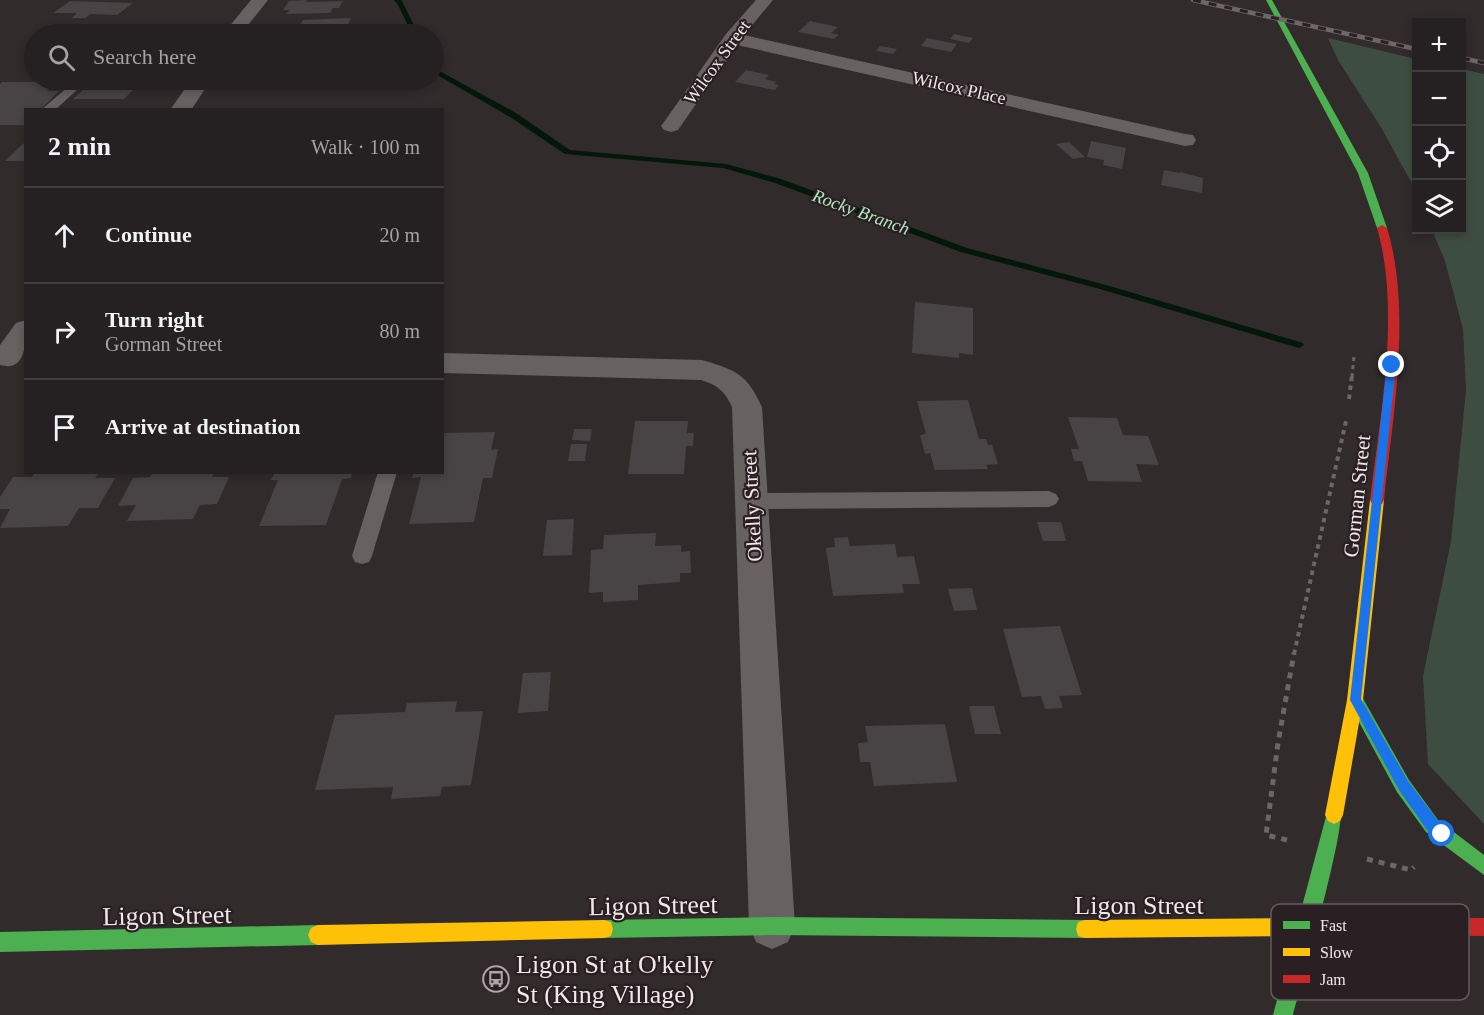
<!DOCTYPE html>
<meta charset="utf-8">
<style>
body{margin:0;font-family:"Times New Roman",serif;background:#2d282a;color:#f1f3f6}
.controls{position:absolute;right:18px;top:18px;display:grid;overflow:hidden;border-radius:0px;box-shadow:0 3px 9px #0003}
.controls button{width:54px;height:54px;display:grid;place-items:center;padding:0;border:0;border-bottom:2px solid #423e3f;background:#252021;color:#f1f3f6;font:30px sans-serif}
.stop{position:absolute;width:18px;height:18px;margin:-14px;border:4px solid #1a73e8;border-radius:50%;background:#fff}
.stop.end{background:#1a73e8;border-color:#fff;box-shadow:0 2px 6px #0008}
.list{margin:0;padding:0;list-style:none}
h2{display:flex;justify-content:space-between;align-items:center;height:78px;margin:0;padding:0 24px;font-size:26px}
h2 small{font-size:20px;font-weight:400;color:#a3a3a5}
.list li{display:grid;grid-template-columns:39px 1fr auto;gap:18px;align-items:center;box-sizing:border-box;height:96px;padding:0 24px;border-top:2px solid #423e3f}
.list b{display:block;font-size:22px;white-space:nowrap}
.list p{margin:0;font-size:20px;white-space:nowrap;color:#a3a3a5}
.list em{font-size:20px;font-style:normal;color:#a3a3a5}
.icon{flex:none;width:33px;height:33px;fill:none;stroke:currentColor;stroke-width:2;stroke-linecap:round;stroke-linejoin:round}
.map{position:relative;flex:none;width:1484px;height:1015px;overflow:hidden}
.search{position:absolute;background:#252021;box-shadow:0 3px 9px #0003;left:24px;top:24px;width:420px;height:66px;display:flex;align-items:center;gap:15px;box-sizing:border-box;padding:0 21px;border-radius:33px;color:#a3a3a5;font-size:22px}
.panel{position:absolute;background:#252021;box-shadow:0 3px 9px #0003;left:24px;top:108px;width:420px;height:366px;border-radius:0px}
.map>svg:first-child{display:block}
</style>
<div class="map">
<svg width="1484" height="1015" viewBox="0 0 1484 1015">
<rect width="100%" height="100%" fill="#312b2c"/>
<path fill="#3e4d42" d="M1328,38l88,21v132l-34,-62 -44,-69z
M1462,69l22,5v750l-56,-60 -5,-88 28,-135 15,-151 -3,-61 -18,-68 -13,-31h30z"/>
<g fill="none" stroke-linecap="round" stroke-linejoin="round">
<path fill="#041809" fill-rule="evenodd" d="M394,0h7l2,3 15,31h-6l-14,-29z
M434,68l82,45 54,37 156,14 55,15 186,69 139,37 197,58 1,2 -5,3 -199,-59 -139,-37 -186,-69 -52,-15 -158,-14 -55,-37 -76,-44z"/>
</g>
<path fill="#484344" d="M307,0l-1,2 37,-1 -4,7h-6l-3,5 -44,1 4,-4h-7l6,-9z
M70,1l63,2 -16,12 -26,-1 -6,4h-13l5,-5h-24z
M351,18l-6,12 -50,4 8,-14z
M810,21l28,6 -7,6 8,2 -5,4 -36,-7z
M954,34l19,4 -4,5 -19,-4z
M927,38l30,6 -6,8 -30,-6z
M880,46l17,3 -4,5 -17,-3z
M746,70l23,5 -4,4 11,3 -2,2 5,1 -4,5 -40,-8z
M94,80h44l-2,2h5l-17,17h-51z
M2,82h55l-10,9h12l-19,19h-14l-2,15h-24v-41z
M26,141v20h-21z
M1091,141l35,7 -4,21 -19,-4 1,-5 -17,-3z
M1069,142l16,15 -12,2 -17,-15z
M1164,170l16,3v-1l23,6 -1,15 -41,-8z
M915,302l58,6v47l-14,-2v5l-47,-5z
M968,400l11,39h7l2,6h4l6,19 -12,1 2,4 -53,1 -5,-17 -5,1 -5,-19 6,-1 -9,-33z
M1068,417l49,1 6,17 25,1 11,29 -23,-1 6,18 -54,-1 -6,-20h-8l-3,-12h8z
M635,421h53l-1,12h7l-1,13h-7l-2,28h-56z
M574,429h18l-2,12 -18,-1z
M495,432l-4,18 7,-1 -6,29h-9l-9,44 -65,2 12,-47 -9,1 2,-6h28v-39z
M571,444h16l-2,17h-17z
M35,472h64l-4,6h20l-17,30h-19l-11,18 -68,2 10,-19h-10v-12l13,-20h19z
M153,472h62l-3,5h17l-12,27 -17,1 -7,14 -66,2 9,-16 -18,1 15,-28 17,-1z
M275,472h77l-1,6 -9,1 -16,46 -67,1 19,-46h-7z
M574,519l-2,36 -29,1 4,-36z
M1037,522h24l5,19h-23z
M656,533l-1,13 26,-1v7l9,-1 1,22h-11v9l-42,3v15l-35,2v-10l-14,1 2,-43 12,-1 1,-14z
M848,537l2,9 45,-2 2,13 17,-1 6,28h-18l2,9 -71,3 -7,-48 9,-1 -1,-9z
M972,588l5,22 -23,1 -6,-22z
M1060,626l22,69 -23,1 4,12 -18,1 -4,-13 -19,1 -19,-68z
M551,672l-3,39 -30,2 5,-40z
M457,701l-2,11 28,-1 -12,74 -29,2 -2,9 -49,3 2,-12 -78,3 20,-75 70,-3 2,-9z
M969,706h25l7,28h-26z
M945,724l12,58 -83,4 -4,-24h-10l-2,-19 10,-1 -3,-16z"/>
<g fill="none" stroke-linecap="round" stroke-linejoin="round">
<path stroke="#6c6668" stroke-width="3" stroke-dasharray="4 4" stroke-linecap="butt" d="M1352,377l2,-21"/>
<path stroke="#6c6668" stroke-width="4" stroke-dasharray="4.5 4.5" stroke-linecap="butt" d="M1349,399l3,-24
M1294,654l52,-233"/>
<path stroke="#6c6668" stroke-width="5" stroke-dasharray="6 6" stroke-linecap="butt" d="M1287,840l-21,-5 12,-92 16,-90
M1367,859l44,11 3,-3"/>
<path fill="#676162" fill-rule="evenodd" d="M76,80h12l-33,30h-14z
M378,472h19l-25,84 -3,6 -7,2 -7,-2 -3,-6z
M1049,491l7,3 3,5 -3,5 -7,3 -298,2 -7,-3 -3,-5 3,-5 7,-3z"/>
<path fill="#676162" fill-rule="evenodd" d="M251,0h17l-27,34h-18z
M756,0h17l-29,35 441,99 8,1 3,5 -3,5 -8,1 -448,-101 -59,85 -7,2 -7,-2 -3,-4 3,-4 62,-88z
M191,80h20l-20,30h-21z
M26,320c0,18 2,53 -26,45v-20l16,-22z
M442,353l260,7c34,10 45,14 60,47l33,519 -7,16 -16,7 -16,-7 -7,-16 -17,-519c-7,-16 -15,-22 -31,-27l-259,-7z"/>
<path fill="#4caf50" fill-rule="evenodd" d="M1266,0h6l96,173 19,55 -2,2 -8,-2 -19,-55z
M1355,693l6,2 48,85 29,40 46,35v20l-58,-43 -29,-40 -50,-92 2,-5z
M1334,806l6,3c7,17 -39,176 -47,206h-20l55,-206z
M772,917l313,3 7,2 2,7 -2,7 -7,2 -313,-3 -168,3 -7,-2 -2,-7 2,-7 7,-2z
M318,925l7,3 3,7 -3,7 -7,3 -318,7v-20z"/>
<path fill="#ffc107" fill-rule="evenodd" d="M1377,495l5,1 2,4 -21,200 -20,115 -3,6 -6,3 -6,-3 -3,-6 22,-115 23,-200 2,-4z
M1400,917l7,2 2,7 -2,7 -7,2 -315,3 -7,-2 -2,-7 2,-7 7,-2z
M604,920l7,2 2,7 -2,7 -7,2 -286,7 -7,-3 -3,-7 3,-7 7,-3z"/>
<path fill="#c62828" fill-rule="evenodd" d="M1382,225l5,3c25,82 6,188 -3,272l-2,4h-10l-2,-4c10,-84 31,-190 7,-272z
M1400,917l84,1v18l-84,-1 -7,-2 -2,-7 2,-7z"/>
<g stroke="#6d6769" stroke-width="4.5">
<path id="rail" d="M1193,0l223,49
M1462,58l22,5"/>
</g>
<use href="#rail" stroke="#2a1f22" stroke-width="3" stroke-dasharray="8" stroke-linecap="butt"/>
</g>
<path fill="#1a73e8" d="M1392,362l4,3 -35,334 47,82 40,53 -2,4 -4,2 -15,-10 -28,-40 -49,-90 37,-335z"/>
<defs>
<g id="bus-ring" transform="scale(1.35)"><circle r="9.5" fill="#2a1f22" stroke="#ada6a8" stroke-width="1.5"/><path d="M-5-6H5V4H4V6H2V4H-2V6H-4V4H-5ZM-3.5-4V0h7V-4ZM-3.5 1.2v1.5H-2V1.2ZM2 1.2v1.5H3.5V1.2Z" fill="#ada6a8"/></g>
</defs>
<g fill-rule="evenodd">
<use href="#bus-ring" x="496" y="979"/>
</g>
<g text-anchor="middle" stroke-width="4.5" stroke-linejoin="round" paint-order="stroke">
<g font-size="18" fill="#f0e8ea" stroke="#2a1f22">
<text transform="translate(717 62) rotate(-54)" y="6">Wilcox Street</text>
<text transform="translate(959 88) rotate(13)" y="6">Wilcox Place</text>
</g>
<g font-size="18" font-style="italic" fill="#aee9c1" stroke="#2a1f22">
<text transform="translate(861 212) rotate(20)" y="6">Rocky Branch</text>
</g>
<g font-size="21" fill="#f0e8ea" stroke="#2a1f22">
<text transform="translate(1357 496) rotate(-84)" y="7">Gorman Street</text>
<text transform="translate(752 506) rotate(-93)" y="7">Okelly Street</text>
</g>
<g font-size="26" fill="#f0e8ea" stroke="#2a1f22">
<text transform="translate(653 905) rotate(-1)" y="9">Ligon Street</text>
<text x="1139" y="914">Ligon Street</text>
<text transform="translate(167 915) rotate(-1)" y="9">Ligon Street</text>
</g>
<g font-size="26" fill="#f0e8ea" stroke="#2a1f22" text-anchor="start">
<text x="516" y="973">Ligon St at O'kelly<tspan x="516" dy="30">St (King Village)</tspan></text>
</g>
</g>
<rect x="1271" y="904" width="198" height="96" rx="9" fill="#2a1f22" stroke="#655b5e" stroke-width="1.5"/>
<rect x="1283" y="921" width="27" height="8" fill="#4caf50"/>
<rect x="1283" y="948" width="27" height="8" fill="#ffc107"/>
<rect x="1283" y="975" width="27" height="8" fill="#c62828"/>
<g font-size="16" fill="#f0e8ea">
<text x="1320" y="931">Fast</text>
<text x="1320" y="958">Slow</text>
<text x="1320" y="985">Jam</text>
</g>
</svg>
<div class="controls">
<button>+</button>
<button>−</button>
<button><svg class="icon" aria-label="locate" viewBox="0 0 24 24"><circle cx="12" cy="12" r="6"/><path d="M12 2v4M12 18v4M2 12h4M18 12h4"/></svg></button>
<button><svg class="icon" aria-label="layers" viewBox="0 0 24 24"><path d="M12 4l9 5-9 5-9-5zM3 14l9 5 9-5"/></svg></button>
</div>
<div class="stop" style="left:1442px;top:834px"></div>
<div class="stop end" style="left:1392px;top:365px"></div>
<div class="search"><svg class="icon" aria-label="search" viewBox="0 0 24 24"><circle cx="10" cy="10" r="6"/><path d="M15 15l6 6"/></svg>Search here</div>
<section class="panel">
<h2>2 min<small>Walk · 100 m</small></h2>
<ul class="list">
<li><svg class="icon" aria-label="ahead" viewBox="0 0 24 24"><path d="M12 20V5M6 11l6-6 6 6"/></svg><div><b>Continue</b></div><em>20 m</em></li>
<li><svg class="icon" aria-label="right" viewBox="0 0 24 24"><path d="M7 20v-9h11M14 6l5 5-5 5"/></svg><div><b>Turn right</b><p>Gorman Street</p></div><em>80 m</em></li>
<li><svg class="icon" aria-label="arrive" viewBox="0 0 24 24"><path d="M6 21V4h12l-3 4 3 4H6"/></svg><div><b>Arrive at destination</b></div></li>
</ul>
</section>
</div>
